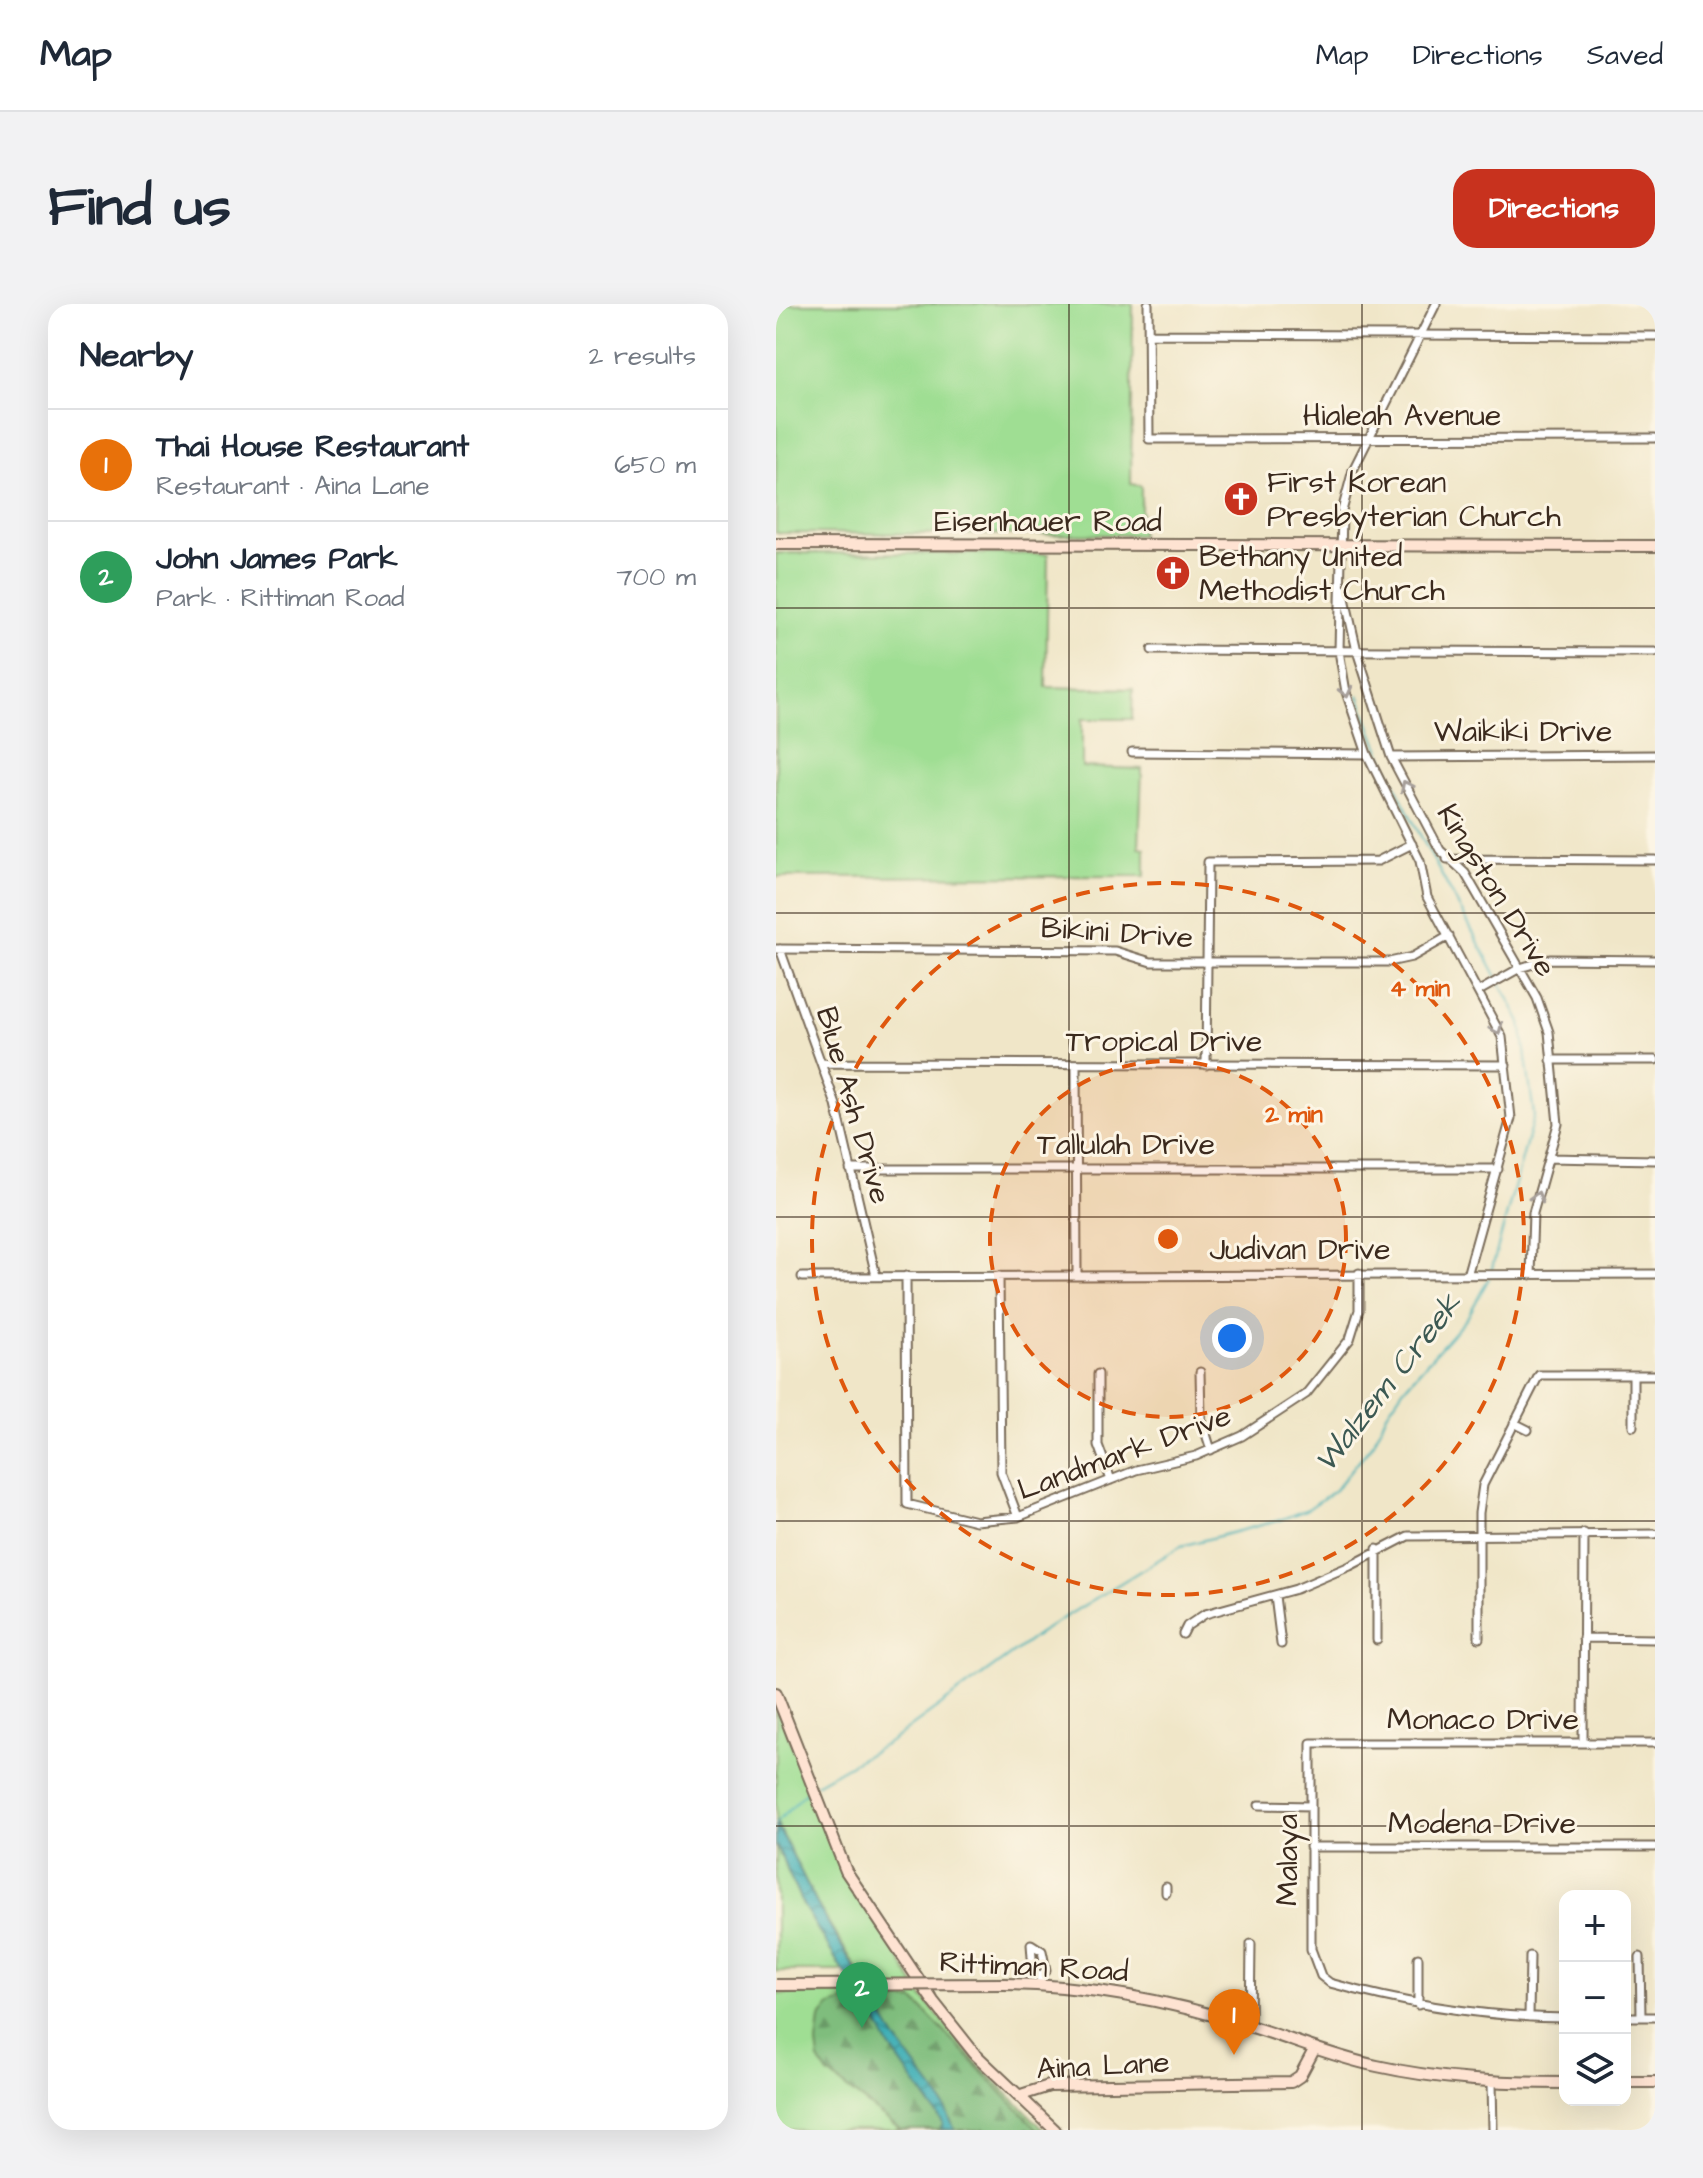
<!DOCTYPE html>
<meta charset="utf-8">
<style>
body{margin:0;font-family:"Architects Daughter",sans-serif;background:#f2f2f3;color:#1f2937}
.controls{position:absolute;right:24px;bottom:24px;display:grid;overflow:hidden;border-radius:16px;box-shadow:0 8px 32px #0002}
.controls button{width:72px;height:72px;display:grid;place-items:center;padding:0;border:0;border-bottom:2px solid #e0e1e3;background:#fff;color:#1f2937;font:40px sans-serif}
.you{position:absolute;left:456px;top:1034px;width:28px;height:28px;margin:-20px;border:6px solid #fff;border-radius:50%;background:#1a73e8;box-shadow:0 0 0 12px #1a73e833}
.badge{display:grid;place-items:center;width:52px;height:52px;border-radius:50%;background:#c8321e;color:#fff;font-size:26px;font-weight:700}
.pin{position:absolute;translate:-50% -66px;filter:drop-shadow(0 2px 4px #0008)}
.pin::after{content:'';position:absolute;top:42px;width:28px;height:24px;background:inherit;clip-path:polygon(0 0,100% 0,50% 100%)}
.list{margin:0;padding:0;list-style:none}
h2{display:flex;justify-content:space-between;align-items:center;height:104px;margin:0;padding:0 32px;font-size:34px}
h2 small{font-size:26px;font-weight:400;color:#747a83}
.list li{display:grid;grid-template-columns:52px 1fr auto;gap:24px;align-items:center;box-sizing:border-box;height:112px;padding:0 32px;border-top:2px solid #e0e1e3}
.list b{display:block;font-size:30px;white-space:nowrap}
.list p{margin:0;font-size:26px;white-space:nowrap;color:#747a83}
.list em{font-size:26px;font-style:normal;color:#747a83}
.icon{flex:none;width:44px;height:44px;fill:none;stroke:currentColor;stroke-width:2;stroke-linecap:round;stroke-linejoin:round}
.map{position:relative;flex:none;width:879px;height:1826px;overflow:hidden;border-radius:24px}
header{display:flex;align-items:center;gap:48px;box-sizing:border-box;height:112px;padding:0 40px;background:#fff;border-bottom:2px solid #e0e1e3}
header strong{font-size:38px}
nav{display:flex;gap:44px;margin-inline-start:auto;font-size:28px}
.intro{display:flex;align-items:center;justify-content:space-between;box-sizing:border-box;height:192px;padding:0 48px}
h1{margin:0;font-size:56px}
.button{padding:20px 36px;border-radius:24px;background:#c8321e;color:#fff;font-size:28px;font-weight:700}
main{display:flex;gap:48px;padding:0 48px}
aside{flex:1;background:#fff;border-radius:24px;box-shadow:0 8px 32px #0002}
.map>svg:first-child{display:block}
</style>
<header>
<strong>Map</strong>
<nav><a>Map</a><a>Directions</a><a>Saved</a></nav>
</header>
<div class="intro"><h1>Find us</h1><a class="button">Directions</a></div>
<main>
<aside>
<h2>Nearby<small>2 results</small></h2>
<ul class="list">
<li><span class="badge" style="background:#e8710a">1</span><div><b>Thai House Restaurant</b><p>Restaurant · Aina Lane</p></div><em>650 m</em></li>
<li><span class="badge" style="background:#2e9e5b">2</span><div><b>John James Park</b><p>Park · Rittiman Road</p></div><em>700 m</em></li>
</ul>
</aside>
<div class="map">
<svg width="879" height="1826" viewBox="0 0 879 1826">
<defs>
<pattern id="forest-firs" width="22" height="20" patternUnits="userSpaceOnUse" patternTransform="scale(2)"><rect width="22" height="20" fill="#7fbd7d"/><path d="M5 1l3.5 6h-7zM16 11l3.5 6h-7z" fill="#699a66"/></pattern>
<pattern id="water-waves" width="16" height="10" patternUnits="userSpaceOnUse" patternTransform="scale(2)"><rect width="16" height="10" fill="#3eafb6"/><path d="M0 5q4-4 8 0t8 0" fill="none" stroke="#358f93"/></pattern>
</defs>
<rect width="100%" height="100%" fill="#fcf5e5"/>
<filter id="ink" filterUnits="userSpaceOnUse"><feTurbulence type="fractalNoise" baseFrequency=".0125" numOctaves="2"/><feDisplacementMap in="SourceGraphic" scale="16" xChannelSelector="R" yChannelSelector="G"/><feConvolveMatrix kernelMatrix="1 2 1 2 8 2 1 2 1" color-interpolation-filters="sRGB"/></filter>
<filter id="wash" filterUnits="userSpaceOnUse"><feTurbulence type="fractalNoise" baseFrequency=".006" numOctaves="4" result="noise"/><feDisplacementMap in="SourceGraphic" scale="32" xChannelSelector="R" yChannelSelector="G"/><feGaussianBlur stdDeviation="1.8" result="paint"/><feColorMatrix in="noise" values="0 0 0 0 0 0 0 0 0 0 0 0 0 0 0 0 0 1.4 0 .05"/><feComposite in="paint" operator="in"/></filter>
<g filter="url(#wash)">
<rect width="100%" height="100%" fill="#f0e6c8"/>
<path fill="#9fde93" stroke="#6d8458" stroke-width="2" d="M0,0h357l-2,180 10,2v49l-365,-2z
M0,249l272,1 -2,133 87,2 -1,30h-50v48l60,2 -3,78 6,1v28l-369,1z
M0,1401l67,168 44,63 32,57 57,69 68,68h-268v-136l96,-1 -55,-89 -41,-82z
M0,1541l27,60 40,66h-67z"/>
<path fill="url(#forest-firs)" stroke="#5d744e" stroke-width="2" d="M138,1696l124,130h-137l-73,-56 -9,-14 -2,-16 3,-25 10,-13 17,-5z"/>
<path fill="url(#water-waves)" stroke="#3c6c6a" stroke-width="2" d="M0,1518l41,82 79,135 46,63 13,28 -14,-1 2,-6 -53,-76 -24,-47 -23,-29 -40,-66 -27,-60z"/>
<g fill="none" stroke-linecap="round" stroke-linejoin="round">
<path stroke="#3eafb6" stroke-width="2" d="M583,391c33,101 89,188 138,282
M715,968l43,-157 -13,-93 -21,-40
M40,1480l77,-44 154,-112 134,-82 96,-25 31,-12 27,-19 39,-48 13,-29 17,-25 63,-70 22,-40
M0,1519l32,-33"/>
</g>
</g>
<g filter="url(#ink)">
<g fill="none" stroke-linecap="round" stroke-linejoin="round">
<g stroke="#7a6c5a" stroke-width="11">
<path id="street" d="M372,0l1,135 506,-1
M660,0l-83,166 -11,41 -3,140 7,41 21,62 53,107 7,36 75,140 9,81 -43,154
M372,30l507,2
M567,285l14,62 34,106 49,93 25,23 72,125 12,34 9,92 -25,89 -2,62
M376,346l503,2
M356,448l235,2
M615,453l264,-2
M671,555l208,1
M0,645l339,2 36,11h238l23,-5 37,-21
M4,645l56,156 40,171
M703,687l41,-23 30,-9 105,1
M775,756h104
M45,759l685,2
M300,760l1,210
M430,761l2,-203 170,-1 34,-17
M773,854l106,2
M74,865h648
M130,972l1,228 69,17 42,-4 118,-47 60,-14 46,-20 64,-42 44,-55 9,-29v-37
M223,972l2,196 17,45
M26,973l853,-3
M424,1068l1,46 10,32
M322,1070v71l13,35
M857,1071v51
M738,1119l14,7
M601,1245v91
M499,1292l6,48
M407,1330l4,-8 18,-12 91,-25 54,-23 58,-30 247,-2
M703,1334v-125l4,-28 56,-110h116
M807,1334l72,1
M807,1439l1,-210
M483,1501l52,1
M534,1543h345
M390,1589v-6
M864,1653l1,60
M264,1673l-7,-6 -2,-27 11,7 4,19 -6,7 1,8
M642,1701v-47
M753,1713l1,-61
M849,1713h30
M789,1714c-82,-1 -156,-13 -235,-35l-9,-7 -10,-27v-206h344
M474,1722l1,-82
M716,1779l1,47"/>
</g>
<g stroke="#7a6c5a" stroke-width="14">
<path id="secondary" d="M0,240l879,2
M0,1389l70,178 87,130 42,53 80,76
M228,1680c85,1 164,16 245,42 43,13 84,31 128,40 63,14 124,17 188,17
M849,1778h30
M245,1791l28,-9 242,-4 9,-6 15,-28"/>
</g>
<use href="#street" stroke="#fff" stroke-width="7"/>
<use href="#secondary" stroke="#fee3d2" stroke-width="10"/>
<g stroke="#7a6c5a" stroke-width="14" stroke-linecap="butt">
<path id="secondary-bridge" d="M0,1681l228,-1"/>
</g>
<use href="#secondary-bridge" stroke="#fee3d2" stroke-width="10"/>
</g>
<defs><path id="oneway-chevron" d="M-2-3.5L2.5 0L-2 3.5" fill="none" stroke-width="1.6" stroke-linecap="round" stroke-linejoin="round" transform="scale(2)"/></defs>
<g stroke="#a79f9a">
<use href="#oneway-chevron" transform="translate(570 388) rotate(76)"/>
<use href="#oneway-chevron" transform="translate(630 482) rotate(-117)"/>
<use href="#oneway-chevron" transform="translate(721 725) rotate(67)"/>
<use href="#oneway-chevron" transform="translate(761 893) rotate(-74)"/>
</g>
</g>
<path fill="none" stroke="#3b2a1e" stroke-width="2" stroke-opacity="0.55" d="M293,0v1826M586,0v1826M0,304h879M0,609h879M0,913h879M0,1217h879M0,1522h879"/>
<circle cx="392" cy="935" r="178" fill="#df570d" fill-opacity=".12"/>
<g fill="none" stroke="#df570d" stroke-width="4" stroke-dasharray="14 10">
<circle cx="392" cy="935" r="178"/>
<circle cx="392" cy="935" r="356"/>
</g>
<defs>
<g id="church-disc" transform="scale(1.8)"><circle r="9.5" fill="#c8321e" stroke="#fcf5e5"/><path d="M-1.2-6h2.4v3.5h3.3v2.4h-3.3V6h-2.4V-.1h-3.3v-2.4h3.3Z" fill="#fff"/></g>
</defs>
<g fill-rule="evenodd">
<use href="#church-disc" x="465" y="195"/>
<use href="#church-disc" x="397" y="269"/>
</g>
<g text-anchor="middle" stroke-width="6" stroke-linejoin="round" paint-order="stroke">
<g font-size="30" fill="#3b2a1e" stroke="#fcf5e5">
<text x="626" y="121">Hialeah Avenue</text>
<text x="272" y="227">Eisenhauer Road</text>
<text x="747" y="437">Waikiki Drive</text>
<text transform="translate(721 586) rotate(58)" y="10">Kingston Drive</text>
<text transform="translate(341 628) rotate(4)" y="10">Bikini Drive</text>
<text x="388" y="747">Tropical Drive</text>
<text transform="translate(78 801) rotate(74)" y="10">Blue Ash Drive</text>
<text x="350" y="850">Tallulah Drive</text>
<text x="524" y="955">Judivan Drive</text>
<text transform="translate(348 1148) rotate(-20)" y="10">Landmark Drive</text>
<text x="707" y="1425">Monaco Drive</text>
<text x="706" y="1529">Modena Drive</text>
<text transform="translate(511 1556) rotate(-90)" y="10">Malaya</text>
<text transform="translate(258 1662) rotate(3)" y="10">Rittiman Road</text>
<text transform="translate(327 1761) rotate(-3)" y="10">Aina Lane</text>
</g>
<g font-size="30" fill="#3b2a1e" stroke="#fcf5e5" text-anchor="start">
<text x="491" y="188">First Korean<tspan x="491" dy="34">Presbyterian Church</tspan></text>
<text x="423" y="262">Bethany United<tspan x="423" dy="34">Methodist Church</tspan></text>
</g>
<g font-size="32" font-style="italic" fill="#3c5953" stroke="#fcf5e5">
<text transform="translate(611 1078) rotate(-52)" y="11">Walzem Creek</text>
</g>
</g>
<circle cx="392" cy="935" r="12" fill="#df570d" stroke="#fcf5e5" stroke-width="4"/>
<g font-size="24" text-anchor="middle" font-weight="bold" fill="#df570d" stroke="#fcf5e5" stroke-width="6" stroke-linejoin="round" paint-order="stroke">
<text x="644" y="692">4 min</text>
<text x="518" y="818">2 min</text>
</g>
</svg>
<div class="controls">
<button>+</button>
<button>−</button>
<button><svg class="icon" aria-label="layers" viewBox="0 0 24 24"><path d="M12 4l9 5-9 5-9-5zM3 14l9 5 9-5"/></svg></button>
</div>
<div class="you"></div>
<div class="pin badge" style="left:458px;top:1751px;background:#e8710a">1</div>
<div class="pin badge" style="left:86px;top:1724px;background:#2e9e5b">2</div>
</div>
</main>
